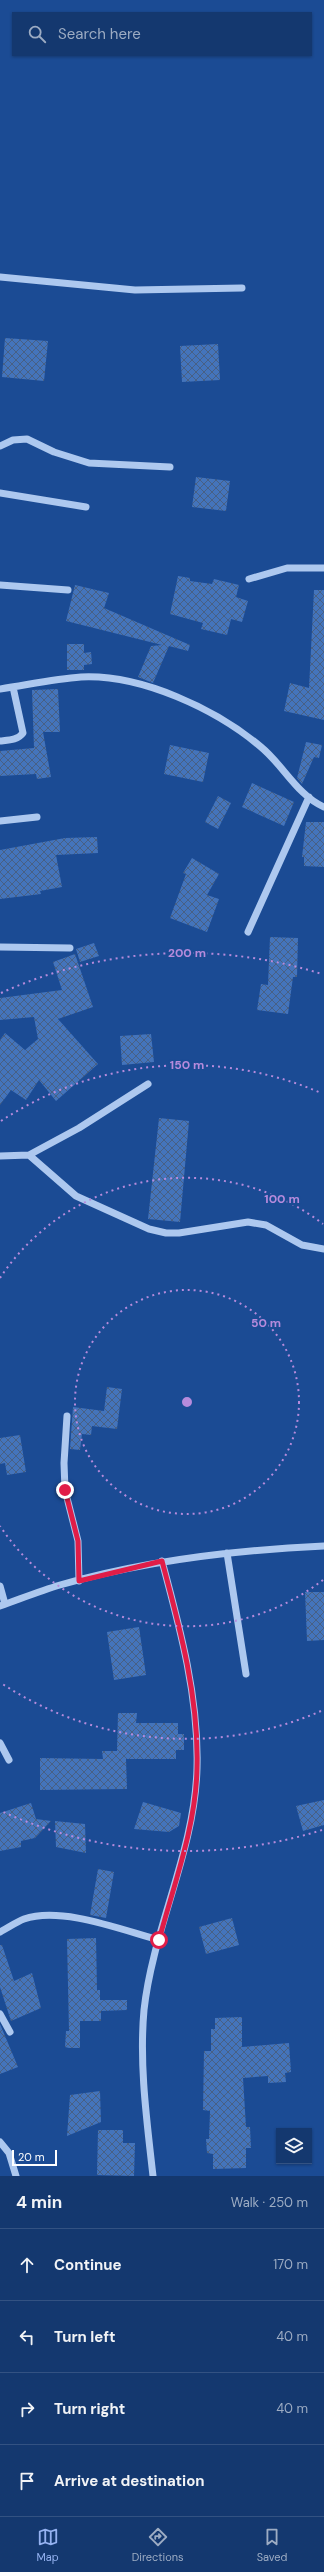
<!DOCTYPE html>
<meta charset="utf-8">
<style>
body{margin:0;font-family:"DM Sans",sans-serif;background:#1d3f74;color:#f1f3f6}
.controls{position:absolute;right:12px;bottom:12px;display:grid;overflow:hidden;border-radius:0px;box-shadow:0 1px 3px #0004}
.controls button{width:36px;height:36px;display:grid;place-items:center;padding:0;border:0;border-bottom:1px solid #335282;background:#14386f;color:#f1f3f6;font:20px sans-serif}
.scale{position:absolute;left:12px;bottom:10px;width:45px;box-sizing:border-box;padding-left:4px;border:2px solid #fff;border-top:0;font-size:11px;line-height:14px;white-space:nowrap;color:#fff;-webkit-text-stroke:3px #1b4b94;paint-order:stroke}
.stop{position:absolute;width:12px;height:12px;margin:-9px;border:3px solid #e11d48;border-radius:50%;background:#fff}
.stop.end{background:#e11d48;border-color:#fff;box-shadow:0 1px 4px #0008}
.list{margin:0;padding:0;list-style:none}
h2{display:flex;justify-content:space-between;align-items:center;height:52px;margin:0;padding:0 16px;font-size:17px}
h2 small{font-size:13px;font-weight:400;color:#9dacc3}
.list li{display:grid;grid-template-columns:26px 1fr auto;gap:12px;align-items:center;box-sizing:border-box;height:72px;padding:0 16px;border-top:1px solid #335282}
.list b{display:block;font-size:15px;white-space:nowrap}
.list em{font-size:13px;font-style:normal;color:#9dacc3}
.icon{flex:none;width:22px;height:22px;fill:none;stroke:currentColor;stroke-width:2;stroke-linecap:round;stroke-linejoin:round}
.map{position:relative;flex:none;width:324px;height:2176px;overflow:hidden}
.search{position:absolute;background:#14386f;box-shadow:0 1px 3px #0004;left:12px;right:12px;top:12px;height:44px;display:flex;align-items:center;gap:10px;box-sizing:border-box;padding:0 14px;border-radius:0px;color:#9dacc3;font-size:15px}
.sheet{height:340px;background:#14386f}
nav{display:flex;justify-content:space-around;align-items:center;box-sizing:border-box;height:56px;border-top:1px solid #335282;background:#14386f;font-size:11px;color:#9dacc3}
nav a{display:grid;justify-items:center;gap:2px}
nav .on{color:#95b2f1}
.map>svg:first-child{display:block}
</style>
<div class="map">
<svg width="324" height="2176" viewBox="0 0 324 2176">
<defs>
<pattern id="building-cross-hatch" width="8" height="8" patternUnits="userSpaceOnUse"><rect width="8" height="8" fill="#4474bb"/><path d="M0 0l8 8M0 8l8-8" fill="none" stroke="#486084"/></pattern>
</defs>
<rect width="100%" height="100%" fill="#1b4b94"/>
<path fill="url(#building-cross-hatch)" d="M5,338l43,3 -4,40 -42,-4z
M218,344l2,36 -38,2 -2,-36z
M196,477l34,4 -4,30 -34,-4z
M178,576l12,2v3l22,3 2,-5 25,6 -3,12 12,4 -6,21 -11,-3 -4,16 -26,-6 2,-6 -33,-9z
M75,585l34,8 -5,15 86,37 -2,6 -19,-5 -16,37 -15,-6 13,-31 11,-1 -96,-24z
M314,590h10v130l-40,-9 6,-28 19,5z
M67,644h17v9l7,-1 1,12 -8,1v5h-17z
M58,689l2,43h-17l8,45 -14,2 -1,-5 -36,2v-25l34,-3 -2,-58z
M306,742l16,3 -3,13 -5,-1 -12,27 -5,-6z
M170,745l39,8 -6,29 -39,-8z
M252,783l42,19 -10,24 -42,-19z
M218,796l13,7 -13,26 -13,-7z
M306,822h18v45l-20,-1v-9h-2z
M97,837l1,16 -42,2 6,32 -22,4 1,3 -41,5v-49l65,-12z
M192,858l27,16 -12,21 12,4 -12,33 -37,-14 16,-44 -3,-1z
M270,937l28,1 -1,39h-4l-5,37 -31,-4 4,-26 7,1z
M94,943l5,13 -19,6 -4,-13z
M75,954l18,53 -35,12 40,45 -42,37 -17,-21 -13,20 -15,-10 -11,15v-65l5,-7 20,17 13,-11 -4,-22 -34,3v-22l62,-8 -9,-28z
M151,1034l3,28 -32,3 -2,-29z
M159,1118l30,3 -9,101 -32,-3z
M107,1387l15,2 -5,40 -25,-3 -1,9 -9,-1 -2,16 -10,-1 3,-42 31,4z
M20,1435l6,37 -19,3 -2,-12 -5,1v-26z
M305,1592h19v48l-17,1z
M139,1627l7,48 -32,5 -7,-48z
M118,1713h19l-1,10h42v11h6v16h-8v9h-50l1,30 -87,1v-32l63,1 -1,-8h15z
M324,1800v25l-21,6 -7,-25z
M143,1802l38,11 -2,13 -10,6 -35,-3z
M31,1803l5,16 15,2 -16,17 -14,3v6l-21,4v-38z
M55,1821l30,3 1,29 -30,-6z
M98,1869l16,3 -8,46 -16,-3z
M232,1918l7,27 -33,9 -7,-27z
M96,1938l1,52h3v10h27v10l-26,1v10h-21v27h-11l-4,-1 1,-16h3l-2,-92z
M0,1945h2l12,36 18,-8 9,35 -30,13 -11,-34z
M242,2017v30l47,-4 2,29 -6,1 1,9 -18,1v-7l-25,2 3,49h4l1,21h-5v20l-33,1v-15l-6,-1 -1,-14h3l1,-28 -7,-1 1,-59h7v-22h4v-11z
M0,2024l18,43 -18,7z
M100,2091l1,31 -34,14 3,-41z
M98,2130h25v13h12l-1,33 -37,-1z"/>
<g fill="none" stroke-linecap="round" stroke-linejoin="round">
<path stroke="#adc8ef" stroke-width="7" d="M0,277l135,13 107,-2
M0,446l13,-6 14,-1 27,13 35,11 81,4
M0,493l86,14
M249,579l38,-11h37
M0,585l68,5
M0,689c27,-4 54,-10 81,-12 60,-3 135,32 180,70 22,18 37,49 63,60
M0,741c9,-1 18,-1 23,-8l-10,-46
M0,821l37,-4
M248,932l61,-135
M0,947l70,1
M29,1155l50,-27 69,-44
M0,1156l29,-1 47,41 73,33 17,4h13l69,-11 18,3 36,20 22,4
M67,1416l-3,47 1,27 13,51 1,40
M227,1553l19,121
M0,1586l5,18
M0,1606c20,-7 40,-15 60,-21 86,-25 175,-35 264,-39
M0,1743l9,17
M0,1932c8,-4 16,-10 24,-13 37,-13 98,11 135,21
M0,2014l10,18
M0,2142l9,11 7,23
M153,2176c-6,-54 -14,-111 -9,-166 9,-82 51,-159 53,-242 2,-70 -17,-140 -35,-207"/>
</g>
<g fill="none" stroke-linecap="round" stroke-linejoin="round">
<path stroke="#e11d48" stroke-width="5" d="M65,1490l13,51 1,40 83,-20c18,67 37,137 35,207 -1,58 -23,116 -38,172"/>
</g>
<g fill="none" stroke="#b68bdc" stroke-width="2" stroke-dasharray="2 4">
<circle cx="187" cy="1402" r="112"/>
<path d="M323 1580A224 224 0 0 1 0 1526M0 1278A224 224 0 0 1 323 1224"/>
<path d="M321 1711A337 337 0 0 1 1 1683M1 1121A337 337 0 0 1 321 1093"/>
<path d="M322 1830A449 449 0 0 1 1 1811M1 993A449 449 0 0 1 322 974"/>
</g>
<circle cx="187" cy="1402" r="6" fill="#b68bdc" stroke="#1b4b94" stroke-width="2"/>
<g font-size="12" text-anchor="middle" font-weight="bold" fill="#b68bdc" stroke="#1b4b94" stroke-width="4" stroke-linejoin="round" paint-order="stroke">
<text x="187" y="957">200 m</text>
<text x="187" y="1069">150 m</text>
<text x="282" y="1203">100 m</text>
<text x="266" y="1327">50 m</text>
</g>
</svg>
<div class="controls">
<button><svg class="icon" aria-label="layers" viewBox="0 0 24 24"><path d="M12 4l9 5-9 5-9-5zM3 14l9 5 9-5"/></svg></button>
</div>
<div class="scale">20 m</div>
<div class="stop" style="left:159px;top:1940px"></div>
<div class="stop end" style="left:65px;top:1490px"></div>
<div class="search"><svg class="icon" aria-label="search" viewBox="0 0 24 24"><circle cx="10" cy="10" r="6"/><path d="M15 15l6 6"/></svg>Search here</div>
</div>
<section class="sheet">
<h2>4 min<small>Walk · 250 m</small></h2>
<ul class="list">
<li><svg class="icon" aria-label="ahead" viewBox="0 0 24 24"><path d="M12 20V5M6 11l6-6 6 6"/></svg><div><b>Continue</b></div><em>170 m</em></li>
<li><svg class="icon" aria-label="left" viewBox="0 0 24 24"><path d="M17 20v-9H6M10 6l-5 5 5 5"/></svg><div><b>Turn left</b></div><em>40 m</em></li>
<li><svg class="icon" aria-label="right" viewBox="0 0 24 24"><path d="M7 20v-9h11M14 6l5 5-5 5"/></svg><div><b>Turn right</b></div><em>40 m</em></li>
<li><svg class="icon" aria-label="arrive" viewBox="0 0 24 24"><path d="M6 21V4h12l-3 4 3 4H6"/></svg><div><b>Arrive at destination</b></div></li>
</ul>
</section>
<nav>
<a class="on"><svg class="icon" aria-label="map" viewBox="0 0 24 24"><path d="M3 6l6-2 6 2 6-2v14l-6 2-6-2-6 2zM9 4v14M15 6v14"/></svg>Map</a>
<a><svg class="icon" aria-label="directions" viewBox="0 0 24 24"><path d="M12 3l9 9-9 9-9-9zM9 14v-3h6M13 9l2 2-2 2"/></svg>Directions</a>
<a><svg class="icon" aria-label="saved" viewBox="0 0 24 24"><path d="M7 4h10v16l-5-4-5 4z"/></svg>Saved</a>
</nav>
